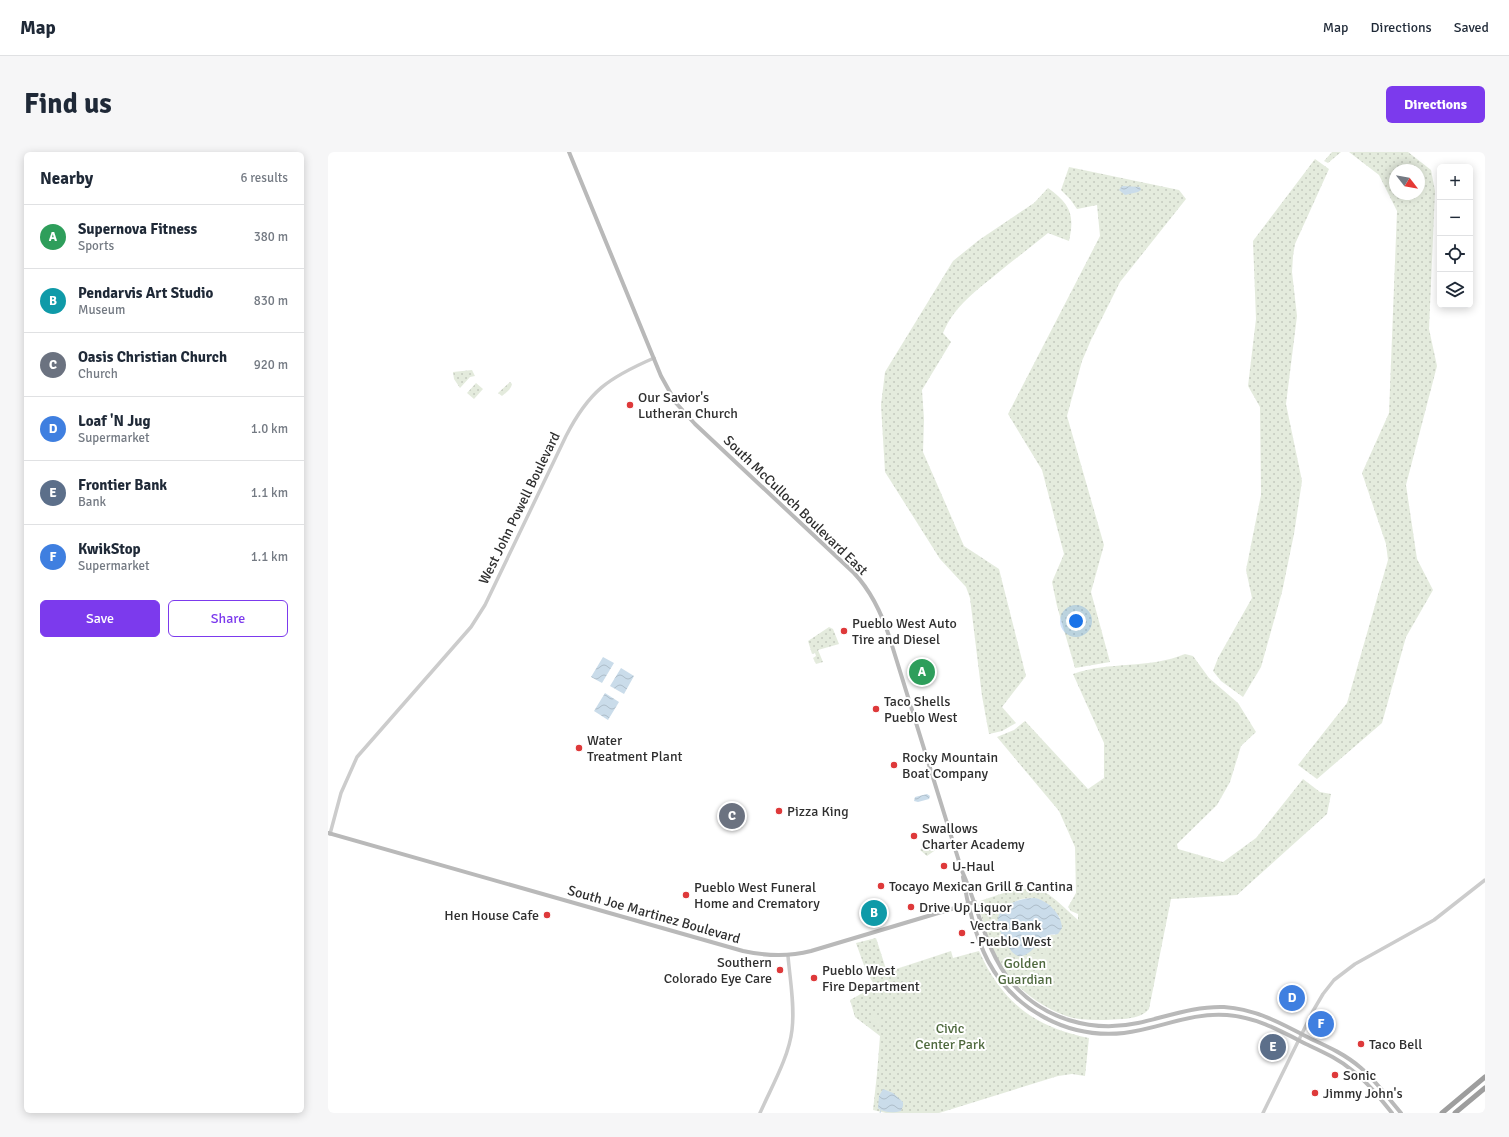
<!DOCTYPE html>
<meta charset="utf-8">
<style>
body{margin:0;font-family:Signika,sans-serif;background:#f6f6f7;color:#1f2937}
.controls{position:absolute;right:12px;top:12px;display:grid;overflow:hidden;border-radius:6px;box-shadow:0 2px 10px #0003}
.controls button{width:36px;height:36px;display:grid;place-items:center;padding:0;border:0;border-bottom:1px solid #e0e1e3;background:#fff;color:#1f2937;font:20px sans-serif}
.compass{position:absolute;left:1061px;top:12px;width:36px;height:36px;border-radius:50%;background:#fff;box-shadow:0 2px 10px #0003;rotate:121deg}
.you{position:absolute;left:748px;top:469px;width:14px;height:14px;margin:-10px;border:3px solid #fff;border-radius:50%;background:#1a73e8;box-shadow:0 0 0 6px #1a73e833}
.badge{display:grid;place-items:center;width:26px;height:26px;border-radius:50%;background:#7c3aed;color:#fff;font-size:13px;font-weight:700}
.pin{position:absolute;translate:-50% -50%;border:2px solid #fff;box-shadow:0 1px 4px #0006}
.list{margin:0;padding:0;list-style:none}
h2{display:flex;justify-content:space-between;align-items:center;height:52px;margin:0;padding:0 16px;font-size:17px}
h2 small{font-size:13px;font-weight:400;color:#747a83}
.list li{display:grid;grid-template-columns:26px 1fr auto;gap:12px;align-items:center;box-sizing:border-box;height:64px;padding:0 16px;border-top:1px solid #e0e1e3}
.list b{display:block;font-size:15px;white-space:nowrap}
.list p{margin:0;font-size:13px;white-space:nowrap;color:#747a83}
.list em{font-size:13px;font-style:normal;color:#747a83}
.actions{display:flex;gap:8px;padding:12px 16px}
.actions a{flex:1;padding:9px 0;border:1px solid #7c3aed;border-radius:6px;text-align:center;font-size:14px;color:#7c3aed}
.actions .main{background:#7c3aed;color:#fff}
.icon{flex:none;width:22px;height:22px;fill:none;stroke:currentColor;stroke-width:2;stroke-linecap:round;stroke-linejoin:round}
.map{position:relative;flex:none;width:1157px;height:961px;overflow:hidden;border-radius:6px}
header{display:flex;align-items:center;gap:24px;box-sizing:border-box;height:56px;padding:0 20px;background:#fff;border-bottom:1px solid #e0e1e3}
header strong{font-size:19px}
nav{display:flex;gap:22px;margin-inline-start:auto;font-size:14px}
.intro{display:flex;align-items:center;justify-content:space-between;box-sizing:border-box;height:96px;padding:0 24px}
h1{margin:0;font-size:28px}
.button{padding:10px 18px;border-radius:6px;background:#7c3aed;color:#fff;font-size:14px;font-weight:700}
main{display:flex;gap:24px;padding:0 24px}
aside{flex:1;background:#fff;border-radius:6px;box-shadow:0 2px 10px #0003}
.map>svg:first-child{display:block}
</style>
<header>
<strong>Map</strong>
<nav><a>Map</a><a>Directions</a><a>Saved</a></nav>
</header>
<div class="intro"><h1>Find us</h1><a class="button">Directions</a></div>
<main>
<aside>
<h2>Nearby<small>6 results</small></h2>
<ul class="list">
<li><span class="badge" style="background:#2e9e5b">A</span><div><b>Supernova Fitness</b><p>Sports</p></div><em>380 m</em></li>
<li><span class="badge" style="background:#0f9aa8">B</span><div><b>Pendarvis Art Studio</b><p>Museum</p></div><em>830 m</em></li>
<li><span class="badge" style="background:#6b7280">C</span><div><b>Oasis Christian Church</b><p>Church</p></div><em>920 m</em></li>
<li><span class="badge" style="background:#3f7fe0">D</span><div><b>Loaf 'N Jug</b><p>Supermarket</p></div><em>1.0 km</em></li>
<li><span class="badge" style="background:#5c6f8a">E</span><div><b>Frontier Bank</b><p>Bank</p></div><em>1.1 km</em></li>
<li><span class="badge" style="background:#3f7fe0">F</span><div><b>KwikStop</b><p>Supermarket</p></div><em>1.1 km</em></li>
</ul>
<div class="actions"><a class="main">Save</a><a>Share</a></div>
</aside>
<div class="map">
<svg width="1157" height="961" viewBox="0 0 1157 961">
<defs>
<pattern id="grass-dots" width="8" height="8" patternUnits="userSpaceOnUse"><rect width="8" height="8" fill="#e4ebdd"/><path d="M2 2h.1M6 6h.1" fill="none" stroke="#c4cabe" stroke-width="1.8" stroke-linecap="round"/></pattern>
<pattern id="water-waves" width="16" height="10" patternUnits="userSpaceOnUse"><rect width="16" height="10" fill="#cadcea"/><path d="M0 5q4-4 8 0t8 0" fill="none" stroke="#aebdc9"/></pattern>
</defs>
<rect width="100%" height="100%" fill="#fff"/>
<path fill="url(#grass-dots)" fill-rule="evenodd" d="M1004,0h9l-13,11 -4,-2z
M1021,0h59l23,18 4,21 -6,138 8,37 -31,119 11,74 16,31 -27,47 -24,86 -65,56 -19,-14 49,-62 41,-143 -2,-16 -24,-71 27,-60 8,-202 -18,-36zM1067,18h24v24h-24z
M987,7l14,10 -34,75 -2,12 -1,16 5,44 -11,88 16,77 -8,53 -12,58 -21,75 -18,30 -22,-16 -8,-10 5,-13 34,-60 -6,-28 15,-75 -1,-88 -12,-21 8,-67 -3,-78z
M741,15l110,23 7,9 -66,83 -29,58 -9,21 -15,55 37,129 -13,47 19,70 -35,6 -18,-62 -5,-24 12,-28 -22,-84 -34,-56 92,-178 -3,-31 -20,4 -7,-10 -9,-9z
M720,36c22,16 27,26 21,53l-21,-8c-16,13 -33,26 -49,39 -23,19 -44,33 -56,61l8,9 -29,48 2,29 -1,33 41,94 35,23 27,107 -24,31 14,16 -14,8 -13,3 -7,-38 -12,-98 -4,-11 -26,-28 -55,-87 -4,-67 4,-33 68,-111 26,-21 55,-37z
M144,218l3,6 -5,1 -10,11 -6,-9 -1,-7z
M182,230l2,2c-1,5 -5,8 -10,12l-4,-3z
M148,231l7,6 -9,10 -7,-6z
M501,475l4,2 6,15 -21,6 5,12 -7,2 -3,-6 3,-2 -1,-3 -3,1 -4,-13z
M857,502l8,2 16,22 29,25 18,29 -15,14 -11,36 -13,23 -40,39 1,5 45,13 33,-24 47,-59 17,13 11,2 -4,20 -90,81 -66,4 -22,110c-9,11 -29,10 -43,11 -11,0 -22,0 -33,-2 -29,-7 -62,-33 -76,-58 -9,-17 -13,-37 -19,-55l2,-4c20,-6 47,-20 68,-7 11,8 21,18 30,26v-6l-7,-3 -3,-4 8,-14 -1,-46 -16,-36 -62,-74 17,-7 11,-9 63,68 16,-11v-35l-31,-69c37,-13 76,-5 112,-20zM701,746c14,0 23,9 31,20l-5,17h-6l-19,16 -24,-45 15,-7z
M413,663l4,2 -3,11 -7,-3z
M603,686l6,11 -10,7 -7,-6z
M548,786l11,34 64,-21 2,7 26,-7c23,51 55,76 110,87l-4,38 -13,-2 -14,2 -119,37h-53l-13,-3 4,-36 3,-38 -25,-19 -5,-17 25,-14 -9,-15 -10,-28z"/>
<path fill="#e4ebdd" d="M718,791h3l-2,2 4,2 -2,4 -1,9 -5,8 -9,2h-9l-2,-3 -1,-7 5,-2 5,-4h11l2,-2z
M542,863l13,6 -2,5 -14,-6z"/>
<path fill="url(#water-waves)" d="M795,34l17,1 1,3 -3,2 -13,3 -6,-5 2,-3z
M275,505l11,6 -12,20 -11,-6z
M293,516l13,8 -10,18 -14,-8z
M277,541l14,9 -11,18 -14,-9z
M599,642l3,2 -1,3 -11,3 -4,-1 1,-4z
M706,746c12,1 28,16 28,30l-4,6c-3,1 -6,0 -9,1 -10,4 -18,22 -30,21 -10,-1 -23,-30 -21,-38 4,-14 23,-20 36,-20z
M555,937l10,4 10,9v4l-2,5c-7,2 -17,2 -23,-3l1,-12z"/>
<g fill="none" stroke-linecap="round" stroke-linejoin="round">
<path stroke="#cadcea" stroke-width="1" d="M552,961l1,-3"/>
<path stroke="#ccc" stroke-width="3.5" d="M2,682l11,-41 16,-36 114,-130 14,-22 81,-169c23,-45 42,-58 88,-78
M432,961c11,-25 29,-56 32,-83 3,-24 -2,-50 -4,-74
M935,961l50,-102 10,-17 11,-14 21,-16 79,-44 51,-40"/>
<path stroke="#b9b9b9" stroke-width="4" d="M241,0l92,224 15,27 19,21 159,149c18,19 28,41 36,66l72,232c17,37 23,80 50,112 31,36 80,50 126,40 28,-6 56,-17 86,-16 32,2 59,17 87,32 18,8 35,16 50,29 15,13 27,30 40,45
M0,681l415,118c23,5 45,6 68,0l164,-49
M635,725c4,26 13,61 25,84 26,49 80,78 136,72 35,-4 67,-21 103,-18 29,2 54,16 79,29 17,8 33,15 47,27 15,12 27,27 39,42"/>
<path stroke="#9e9e9e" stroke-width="5" d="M1114,961l43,-36
M1127,961l30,-25"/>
</g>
<g fill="#de393a" stroke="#fff" stroke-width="1.5">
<circle cx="302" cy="253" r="4"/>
<circle cx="516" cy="479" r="4"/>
<circle cx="548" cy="557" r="4"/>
<circle cx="251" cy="596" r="4"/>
<circle cx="566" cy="613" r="4"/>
<circle cx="451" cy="659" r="4"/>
<circle cx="586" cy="684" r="4"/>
<circle cx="616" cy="714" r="4"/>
<circle cx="553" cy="734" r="4"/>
<circle cx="358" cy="743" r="4"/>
<circle cx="583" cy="755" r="4"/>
<circle cx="219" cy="763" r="4"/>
<circle cx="634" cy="781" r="4"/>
<circle cx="452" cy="818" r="4"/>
<circle cx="486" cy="826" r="4"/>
<circle cx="1033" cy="892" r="4"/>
<circle cx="1007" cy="923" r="4"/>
<circle cx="987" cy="941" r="4"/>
</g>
<g text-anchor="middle" stroke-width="4" stroke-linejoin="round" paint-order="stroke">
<g font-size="14" fill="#2f2f2f" stroke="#fff" text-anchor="start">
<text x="310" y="250">Our Savior's<tspan x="310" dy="16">Lutheran Church</tspan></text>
<text x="524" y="476">Pueblo West Auto<tspan x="524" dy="16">Tire and Diesel</tspan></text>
<text x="556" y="554">Taco Shells<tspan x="556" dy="16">Pueblo West</tspan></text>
<text x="259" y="593">Water<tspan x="259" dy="16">Treatment Plant</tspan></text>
<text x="574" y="610">Rocky Mountain<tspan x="574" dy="16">Boat Company</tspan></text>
<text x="459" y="664">Pizza King</text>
<text x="594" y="681">Swallows<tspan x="594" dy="16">Charter Academy</tspan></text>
<text x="624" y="719">U-Haul</text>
<text x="561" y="739">Tocayo Mexican Grill &amp; Cantina</text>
<text x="366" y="740">Pueblo West Funeral<tspan x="366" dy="16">Home and Crematory</tspan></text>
<text x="591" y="760">Drive Up Liquor</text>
<text x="211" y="768" text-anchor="end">Hen House Cafe</text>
<text x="642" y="778">Vectra Bank<tspan x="642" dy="16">- Pueblo West</tspan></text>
<text x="444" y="815" text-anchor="end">Southern<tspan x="444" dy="16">Colorado Eye Care</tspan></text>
<text x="494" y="823">Pueblo West<tspan x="494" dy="16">Fire Department</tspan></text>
<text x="1041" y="897">Taco Bell</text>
<text x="1015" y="928">Sonic</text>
<text x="995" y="946">Jimmy John's</text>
</g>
<g font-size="14" fill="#2f2f2f" stroke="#fff">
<text transform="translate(468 353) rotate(44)" y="5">South McCulloch Boulevard East</text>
<text transform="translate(191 356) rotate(-64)" y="5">West John Powell Boulevard</text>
<text transform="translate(326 762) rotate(16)" y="5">South Joe Martinez Boulevard</text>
</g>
<g font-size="14" fill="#4f693e" stroke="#fff">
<text x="697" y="816">Golden<tspan x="697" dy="16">Guardian</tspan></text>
<text x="622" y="881">Civic<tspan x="622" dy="16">Center Park</tspan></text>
</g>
</g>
</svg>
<div class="controls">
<button>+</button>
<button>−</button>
<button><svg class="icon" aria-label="locate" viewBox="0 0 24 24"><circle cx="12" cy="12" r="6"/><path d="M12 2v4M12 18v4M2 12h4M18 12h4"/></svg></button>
<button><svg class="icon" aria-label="layers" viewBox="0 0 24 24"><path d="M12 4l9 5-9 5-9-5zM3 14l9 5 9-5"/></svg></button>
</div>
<svg class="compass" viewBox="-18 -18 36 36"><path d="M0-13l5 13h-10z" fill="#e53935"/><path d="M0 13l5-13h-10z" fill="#747a83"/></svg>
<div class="you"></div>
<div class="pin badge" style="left:594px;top:520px;background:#2e9e5b">A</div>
<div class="pin badge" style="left:546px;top:761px;background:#0f9aa8">B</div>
<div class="pin badge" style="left:404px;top:664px;background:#6b7280">C</div>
<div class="pin badge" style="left:964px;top:846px;background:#3f7fe0">D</div>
<div class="pin badge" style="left:945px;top:895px;background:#5c6f8a">E</div>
<div class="pin badge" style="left:993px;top:872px;background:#3f7fe0">F</div>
</div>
</main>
